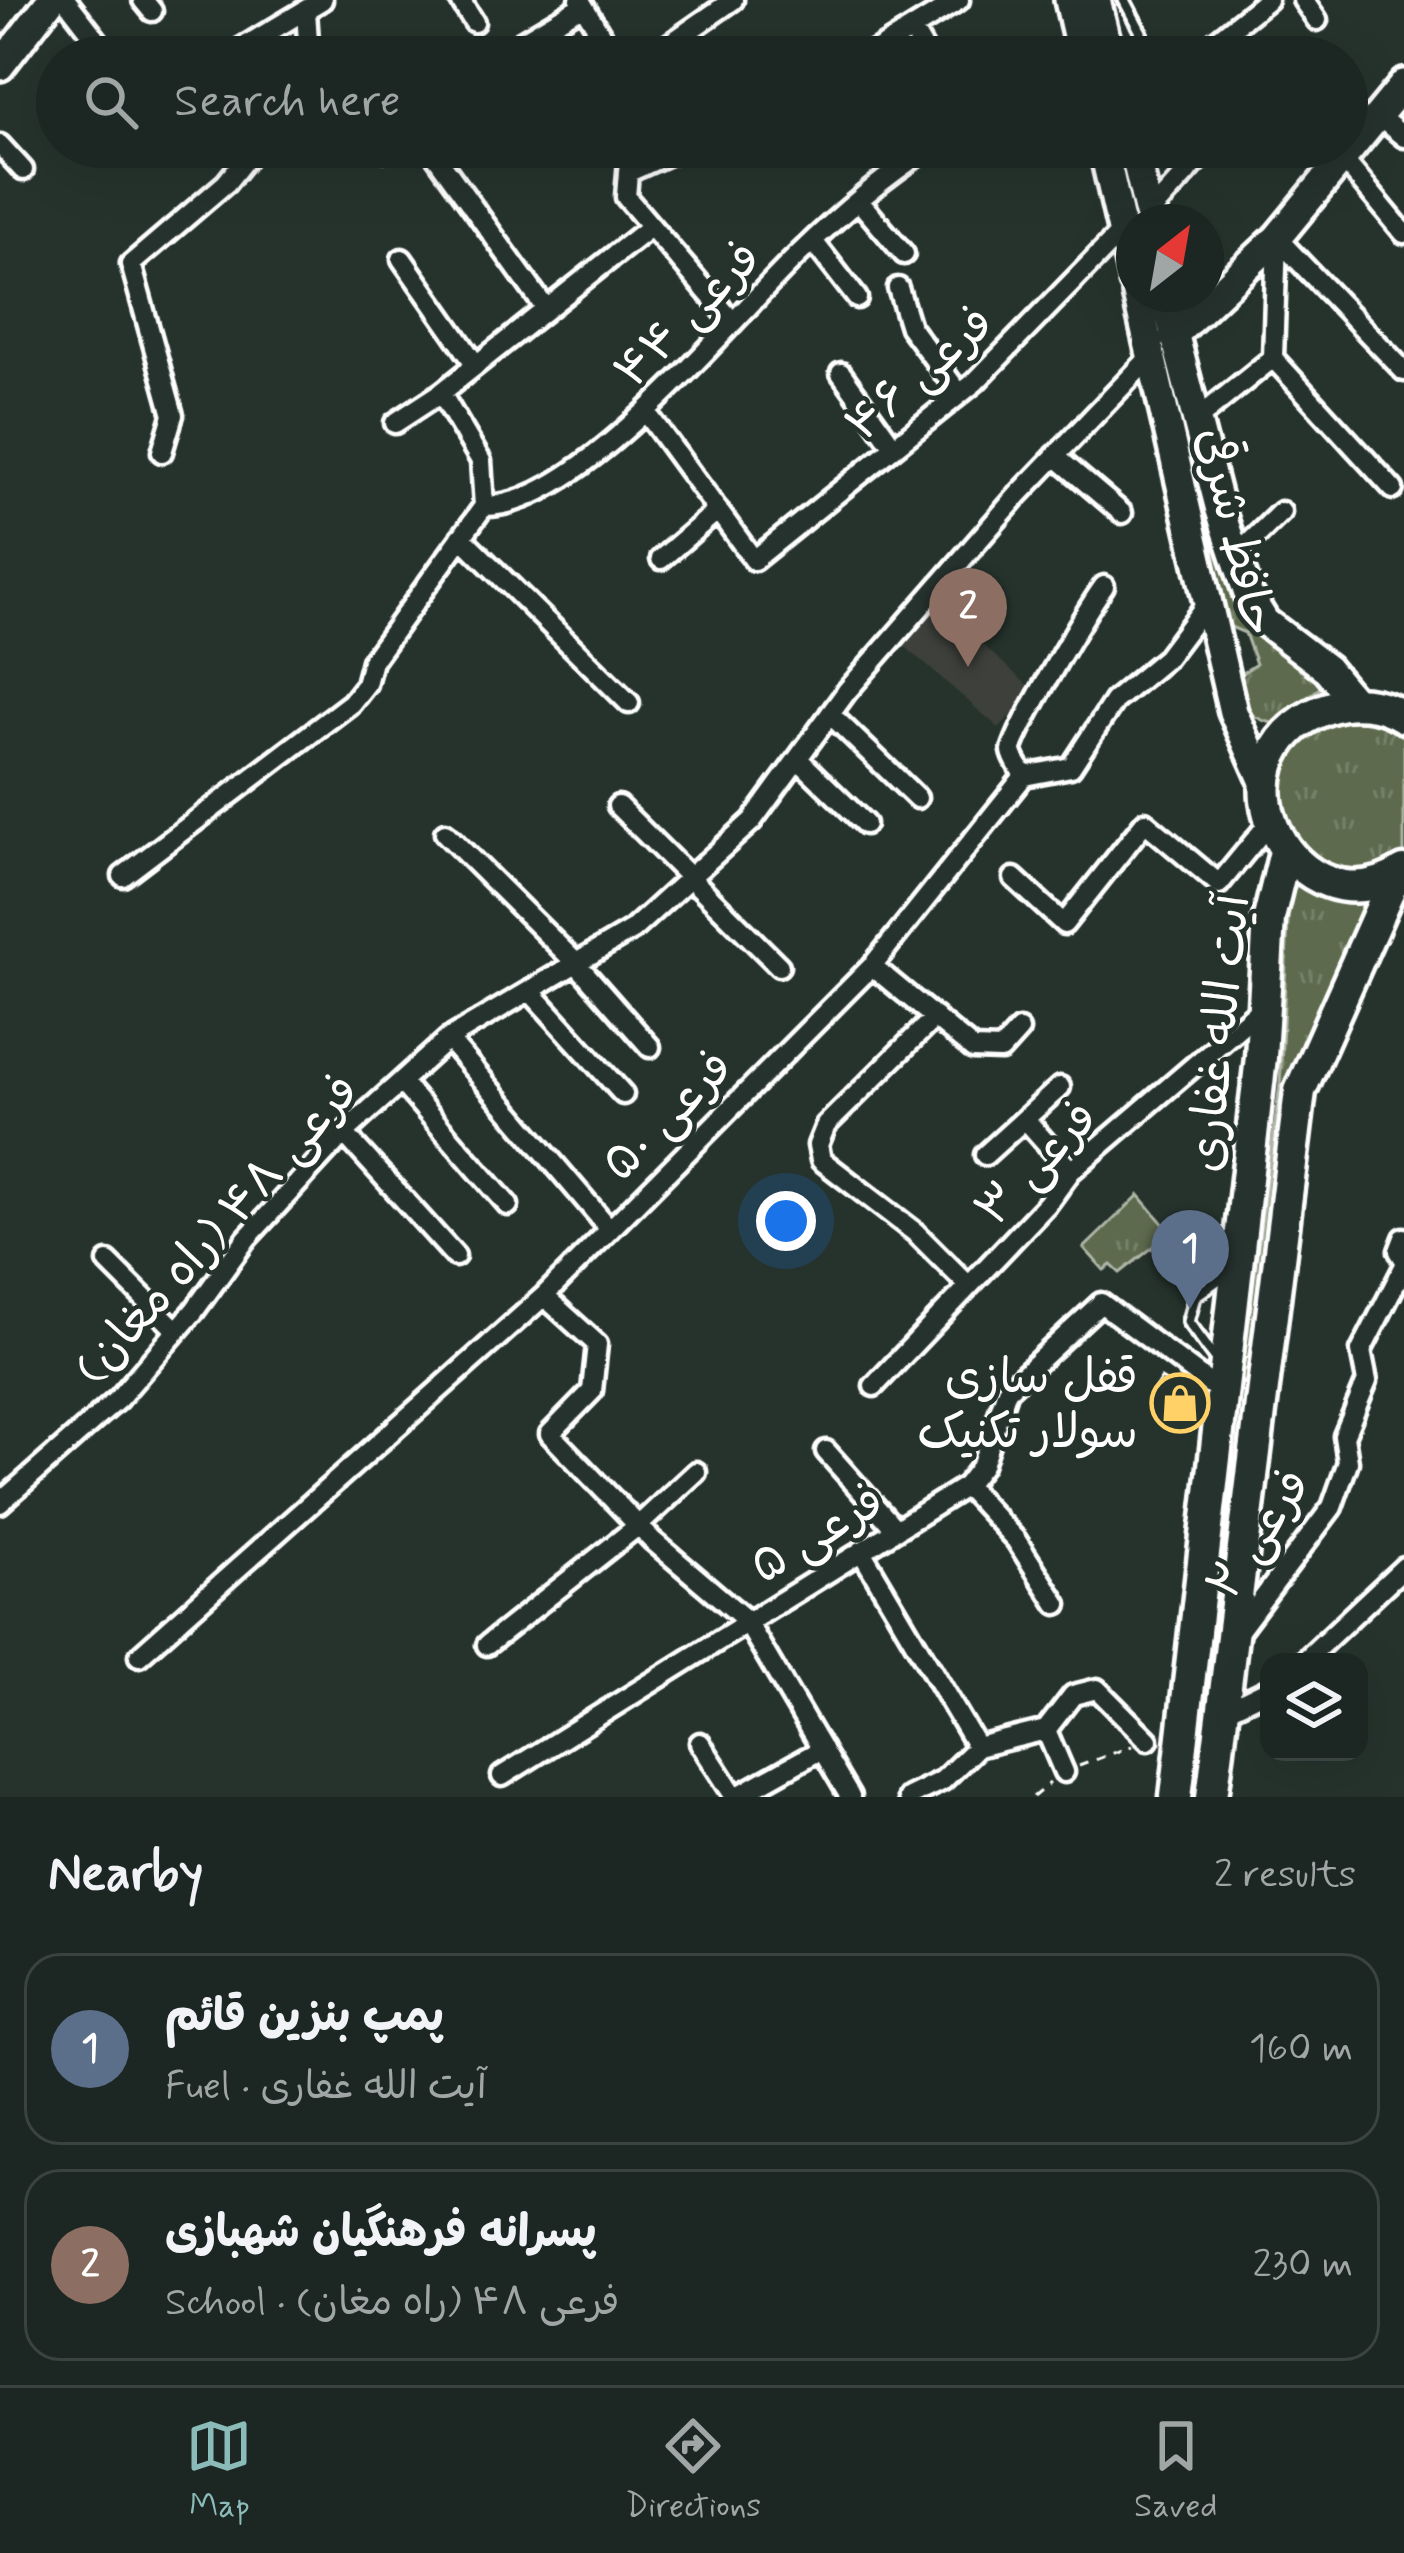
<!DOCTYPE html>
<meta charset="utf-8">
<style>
body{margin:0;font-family:Mynerve,"Playpen Sans Arabic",sans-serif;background:#29322f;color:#f1f3f6}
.controls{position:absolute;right:36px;bottom:36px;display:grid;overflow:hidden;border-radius:24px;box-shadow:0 12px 48px #0002}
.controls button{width:108px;height:108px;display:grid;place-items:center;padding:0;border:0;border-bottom:3px solid #3a4340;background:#1c2622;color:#f1f3f6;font:60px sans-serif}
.compass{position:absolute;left:1116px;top:204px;width:108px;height:108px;border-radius:50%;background:#1c2622;box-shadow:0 12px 48px #0002;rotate:31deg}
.you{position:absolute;left:786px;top:1221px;width:42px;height:42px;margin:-30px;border:9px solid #fff;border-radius:50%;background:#1a73e8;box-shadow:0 0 0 18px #1a73e833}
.badge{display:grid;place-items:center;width:78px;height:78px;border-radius:50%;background:#8bbbb9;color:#fff;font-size:39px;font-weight:700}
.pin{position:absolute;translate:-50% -99px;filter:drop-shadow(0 3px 6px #0008)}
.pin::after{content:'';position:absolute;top:63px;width:42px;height:36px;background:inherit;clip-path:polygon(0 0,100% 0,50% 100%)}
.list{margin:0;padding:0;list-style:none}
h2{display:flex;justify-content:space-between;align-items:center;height:156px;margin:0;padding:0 48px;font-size:51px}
h2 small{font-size:39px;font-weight:400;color:#a0a5a5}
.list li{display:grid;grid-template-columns:78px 1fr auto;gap:36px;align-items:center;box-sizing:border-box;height:192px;margin:0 24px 24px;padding:0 24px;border:3px solid #3a4340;border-radius:36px}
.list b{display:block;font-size:45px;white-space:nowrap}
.list p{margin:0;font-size:39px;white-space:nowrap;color:#a0a5a5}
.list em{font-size:39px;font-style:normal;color:#a0a5a5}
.icon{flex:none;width:66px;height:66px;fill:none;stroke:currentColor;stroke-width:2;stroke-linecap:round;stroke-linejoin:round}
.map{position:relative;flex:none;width:1404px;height:1797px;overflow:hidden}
.search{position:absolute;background:#1c2622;box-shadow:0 12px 48px #0002;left:36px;right:36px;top:36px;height:132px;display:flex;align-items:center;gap:30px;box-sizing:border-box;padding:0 42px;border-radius:66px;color:#a0a5a5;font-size:45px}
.sheet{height:588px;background:#1c2622}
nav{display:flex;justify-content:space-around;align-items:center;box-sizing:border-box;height:168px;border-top:3px solid #3a4340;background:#1c2622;font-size:33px;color:#a0a5a5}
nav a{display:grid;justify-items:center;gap:6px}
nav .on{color:#8bbbb9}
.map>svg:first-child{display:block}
</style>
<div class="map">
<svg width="1404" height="1797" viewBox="0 0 1404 1797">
<defs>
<pattern id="grass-tufts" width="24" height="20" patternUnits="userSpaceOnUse" patternTransform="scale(3)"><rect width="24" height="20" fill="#5d6b4d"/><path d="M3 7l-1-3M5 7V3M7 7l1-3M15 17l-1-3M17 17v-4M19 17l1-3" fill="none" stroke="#758168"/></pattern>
<pattern id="building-hatch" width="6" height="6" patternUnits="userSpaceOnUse" patternTransform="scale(3)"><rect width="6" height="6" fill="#6e6259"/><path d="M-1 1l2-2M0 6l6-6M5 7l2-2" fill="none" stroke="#847a72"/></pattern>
</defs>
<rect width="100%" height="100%" fill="#26332d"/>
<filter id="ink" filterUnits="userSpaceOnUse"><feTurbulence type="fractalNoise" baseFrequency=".00833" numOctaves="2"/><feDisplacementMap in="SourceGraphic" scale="24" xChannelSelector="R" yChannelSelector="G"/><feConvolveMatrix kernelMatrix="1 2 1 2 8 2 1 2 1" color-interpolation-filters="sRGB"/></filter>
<g filter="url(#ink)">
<path fill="#3c413a" d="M937,604l97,87 -35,37 -97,-84z"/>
<path fill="url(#grass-tufts)" stroke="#aeb5a6" stroke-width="3" d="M1144,294h15l78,301 87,90 -52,38c-27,-6 -32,-20 -36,-46l20,-13 -11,-31 -24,-10z
M1356,718l25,4 23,14v119c-103,76 -195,-117 -48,-137z
M1290,882l29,15 46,1 5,7 -56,111 -21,56 -91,725h-15l93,-713z
M1139,1195l32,38 -51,40 -9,-8 -7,5 -20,-22z"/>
<path fill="url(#building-hatch)" stroke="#fff" stroke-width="3" d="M1161,1379l27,16 -3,16 -31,-21z"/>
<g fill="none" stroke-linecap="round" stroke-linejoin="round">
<g stroke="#fff" stroke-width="18">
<path id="lane" d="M1124,0l17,32 -10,25
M1217,1361l-29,-39 7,-26 37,-26"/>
</g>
<g stroke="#fff" stroke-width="27">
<path id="street" d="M66,0l44,57
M143,0l9,11
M460,0l14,22
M580,0l34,57
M1303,0l14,20
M306,11l3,46
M912,29l16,28
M227,57l95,-57
M496,57l87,-52
M651,57l82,-57
M866,57l93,-57
M1057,57l22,-15
M1196,57l71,-57
M1377,115l27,22
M0,145l23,25
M381,147l3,3
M451,147l-15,9 110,153
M630,147l-4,50 107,125
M1342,158l62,75
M631,171l53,-24
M859,201l45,53
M1149,214l61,-67
M1277,238l127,133
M813,241l44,57
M402,259l74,106
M898,288l12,39 49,66
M1273,358l120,131
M841,373l53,74
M646,412l108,148 221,-178 147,-151
M1196,420l77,-62 4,-120
M395,423l46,-30 209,-166
M162,452l11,-37 -42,-151 95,-81 29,-36
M1055,456l67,57
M484,506c97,2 247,-188 317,-254 39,-38 83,-75 129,-105
M461,537l168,166
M1235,557l46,-45
M661,559l57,-49
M830,714l87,84
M798,759l67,65
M1024,776c-3,-7 -11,-17 -12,-25 -1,-14 77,-145 92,-165
M618,806l161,160
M445,833l131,130 74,84
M123,876l228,-173 15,-19 6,-23 112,-155 -3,-45 -40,-68
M1014,878l50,46 81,-102 74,62 50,-61
M872,966l101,83 28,1 18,-20
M530,991l93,103
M935,1017l-109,108 -8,20 3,15 95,73 53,53
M448,1039l160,188
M401,1082l107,123
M1025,1119l46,52
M344,1133l111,123
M985,1155l75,-68
M1404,1238l-5,13 5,8
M108,1262l69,69
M544,1296l53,48 -5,47 -42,43 102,106 93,79 105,178
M874,1386l173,-182 24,-33 193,-165
M826,1451l70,79
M966,1486l50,54 41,64
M0,1503l118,-104 76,-88 53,-73 97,-105 104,-94 184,-109 120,-109 95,-130 171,-196 133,-139
M861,1551l116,196
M1237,1633l95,-126 16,-45 -4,-26 23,-55 -6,-30 43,-84
M487,1645l152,-120 57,-53
M139,1656l405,-360 328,-330 152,-190 47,-9 43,-66 52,-43 42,-56
M1303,1662l101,-95
M1222,1712l47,-23
M1046,1730l27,-35 24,-6 51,51
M700,1743l35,54
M502,1776l464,-290 16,-21 25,-75 94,-87 121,90
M736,1797l86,-48
M908,1797l35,-17 34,-33 69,-17 18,42"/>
</g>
<g stroke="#fff" stroke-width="36">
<path id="secondary" d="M1069,0l13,57
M1096,0l14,57
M0,66l51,-66
M1103,147l31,135
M1133,147l18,75
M1137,294l96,418 32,72
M1164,294l56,216 28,84 17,28 62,47 28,34
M1173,336l104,-98 127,-154"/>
</g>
<g stroke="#fff" stroke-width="39">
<path id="primary" d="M1404,717c-23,-15 -54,-18 -79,-8 -126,50 -29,231 79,162
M1176,1797l85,-740 8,-139 16,-66
M1212,1797l88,-706 95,-214"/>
</g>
<path stroke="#fff" stroke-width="3" stroke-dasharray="9 9" stroke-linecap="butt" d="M1079,1766l53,-20
M1033,1797l17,-14"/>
<use href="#lane" stroke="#26332d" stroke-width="9"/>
<use href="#street" stroke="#26332d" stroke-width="18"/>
<use href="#secondary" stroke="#26332d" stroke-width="27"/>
<use href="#primary" stroke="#26332d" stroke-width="30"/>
</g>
</g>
<defs>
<g id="shop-ring" transform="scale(3)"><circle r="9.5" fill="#26332d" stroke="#ffd166" stroke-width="1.5"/><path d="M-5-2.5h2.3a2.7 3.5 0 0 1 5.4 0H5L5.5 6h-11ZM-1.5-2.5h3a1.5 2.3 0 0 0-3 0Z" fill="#ffd166"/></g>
</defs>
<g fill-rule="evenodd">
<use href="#shop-ring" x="1180" y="1403"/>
</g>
<g text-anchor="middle" stroke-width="9" stroke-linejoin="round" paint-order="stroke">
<g font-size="48" fill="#fff" stroke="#26332d">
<text transform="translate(686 313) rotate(-45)" y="17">فرعی ۴۴</text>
<text transform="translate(918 372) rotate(-41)" y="17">فرعی ۴۶</text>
<text transform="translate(1238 531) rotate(77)" y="17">حافظ شرقی</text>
<text transform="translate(1217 1033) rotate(-84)" y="17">آیت الله غفاری</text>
<text transform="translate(666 1114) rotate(-45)" y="17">فرعی ۵۰</text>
<text transform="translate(1035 1162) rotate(-46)" y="17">فرعی ۳</text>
<text transform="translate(215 1228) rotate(-48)" y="17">فرعی ۴۸ (راه مغان)</text>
<text transform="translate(816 1532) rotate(-31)" y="17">فرعی ۵</text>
<text transform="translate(1257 1533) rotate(-56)" y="17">فرعی ۲</text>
</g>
<g font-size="48" fill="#fff" stroke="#26332d" text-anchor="end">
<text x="1138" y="1392">قفل سازی<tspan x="1138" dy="55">سولار تکنیک</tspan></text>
</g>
</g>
</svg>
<div class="controls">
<button><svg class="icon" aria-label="layers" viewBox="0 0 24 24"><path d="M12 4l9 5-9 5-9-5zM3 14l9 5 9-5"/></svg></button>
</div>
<svg class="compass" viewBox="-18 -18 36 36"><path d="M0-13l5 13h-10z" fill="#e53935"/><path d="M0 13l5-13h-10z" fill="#a0a5a5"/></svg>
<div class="you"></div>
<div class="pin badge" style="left:1190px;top:1309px;background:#5c6f8a">1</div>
<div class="pin badge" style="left:968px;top:667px;background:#8d6e63">2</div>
<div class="search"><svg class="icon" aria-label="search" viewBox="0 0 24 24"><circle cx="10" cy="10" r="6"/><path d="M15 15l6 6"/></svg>Search here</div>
</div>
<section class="sheet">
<h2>Nearby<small>2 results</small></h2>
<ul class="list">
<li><span class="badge" style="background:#5c6f8a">1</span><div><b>پمپ بنزین قائم</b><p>Fuel · آیت الله غفاری</p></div><em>160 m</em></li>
<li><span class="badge" style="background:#8d6e63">2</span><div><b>پسرانه فرهنگیان شهبازی</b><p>School · فرعی ۴۸ (راه مغان)</p></div><em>230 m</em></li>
</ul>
</section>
<nav>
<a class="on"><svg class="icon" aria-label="map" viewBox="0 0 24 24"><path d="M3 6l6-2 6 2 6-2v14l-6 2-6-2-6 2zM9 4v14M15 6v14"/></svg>Map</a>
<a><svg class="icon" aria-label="directions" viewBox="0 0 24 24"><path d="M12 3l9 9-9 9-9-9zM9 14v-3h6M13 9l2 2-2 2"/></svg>Directions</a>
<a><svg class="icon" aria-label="saved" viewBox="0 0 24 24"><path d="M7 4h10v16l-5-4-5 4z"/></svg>Saved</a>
</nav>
